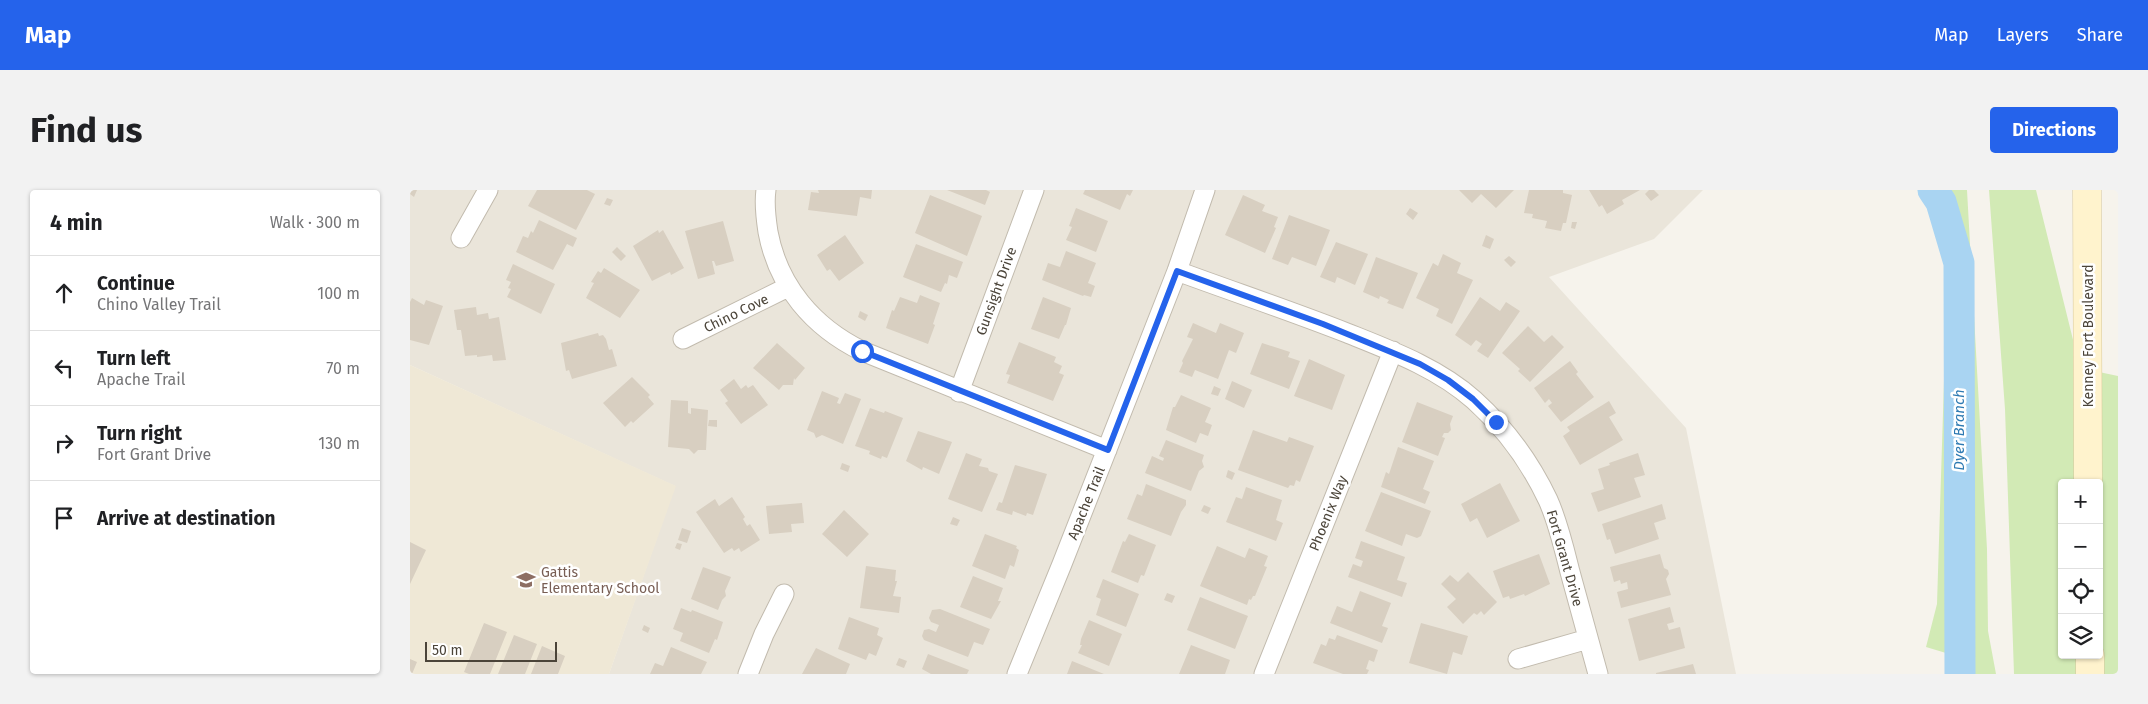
<!DOCTYPE html>
<meta charset="utf-8">
<style>
body{margin:0;font-family:"Fira Sans",sans-serif;background:#f2f2f2;color:#202124}
.controls{position:absolute;right:15px;bottom:15px;display:grid;overflow:hidden;border-radius:5px;box-shadow:0 1px 4px #0004}
.controls button{width:45px;height:45px;display:grid;place-items:center;padding:0;border:0;border-bottom:1px solid #e0e0e0;background:#fff;color:#202124;font:25px sans-serif}
.scale{position:absolute;left:15px;bottom:12px;width:132px;box-sizing:border-box;padding-left:5px;border:2px solid #4b4439;border-top:0;font-size:14px;line-height:18px;white-space:nowrap;color:#4b4439;-webkit-text-stroke:4px #fff;paint-order:stroke}
.stop{position:absolute;width:15px;height:15px;margin:-11px;border:4px solid #2563eb;border-radius:50%;background:#fff}
.stop.end{background:#2563eb;border-color:#fff;box-shadow:0 1px 5px #0008}
.list{margin:0;padding:0;list-style:none}
h2{display:flex;justify-content:space-between;align-items:center;height:65px;margin:0;padding:0 20px;font-size:21px}
h2 small{font-size:16px;font-weight:400;color:#757577}
.list li{display:grid;grid-template-columns:32px 1fr auto;gap:15px;align-items:center;box-sizing:border-box;height:75px;padding:0 20px;border-top:1px solid #e0e0e0}
.list b{display:block;font-size:19px;white-space:nowrap}
.list p{margin:0;font-size:16px;white-space:nowrap;color:#757577}
.list em{font-size:16px;font-style:normal;color:#757577}
.icon{flex:none;width:28px;height:28px;fill:none;stroke:currentColor;stroke-width:2;stroke-linecap:round;stroke-linejoin:round}
.map{position:relative;flex:none;width:1708px;height:484px;overflow:hidden;border-radius:5px}
header{display:flex;align-items:center;gap:30px;box-sizing:border-box;height:70px;padding:0 25px;background:#2563eb;color:#fff}
header strong{font-size:24px}
nav{display:flex;gap:28px;margin-inline-start:auto;font-size:18px}
.intro{display:flex;align-items:center;justify-content:space-between;box-sizing:border-box;height:120px;padding:0 30px}
h1{margin:0;font-size:35px}
.button{padding:12px 22px;border-radius:5px;background:#2563eb;color:#fff;font-size:18px;font-weight:700}
main{display:flex;gap:30px;padding:0 30px}
aside{flex:1;background:#fff;border-radius:5px;box-shadow:0 1px 4px #0004}
.map>svg:first-child{display:block}
</style>
<header>
<strong>Map</strong>
<nav><a>Map</a><a>Layers</a><a>Share</a></nav>
</header>
<div class="intro"><h1>Find us</h1><a class="button">Directions</a></div>
<main>
<aside>
<h2>4 min<small>Walk · 300 m</small></h2>
<ul class="list">
<li><svg class="icon" aria-label="ahead" viewBox="0 0 24 24"><path d="M12 20V5M6 11l6-6 6 6"/></svg><div><b>Continue</b><p>Chino Valley Trail</p></div><em>100 m</em></li>
<li><svg class="icon" aria-label="left" viewBox="0 0 24 24"><path d="M17 20v-9H6M10 6l-5 5 5 5"/></svg><div><b>Turn left</b><p>Apache Trail</p></div><em>70 m</em></li>
<li><svg class="icon" aria-label="right" viewBox="0 0 24 24"><path d="M7 20v-9h11M14 6l5 5-5 5"/></svg><div><b>Turn right</b><p>Fort Grant Drive</p></div><em>130 m</em></li>
<li><svg class="icon" aria-label="arrive" viewBox="0 0 24 24"><path d="M6 21V4h12l-3 4 3 4H6"/></svg><div><b>Arrive at destination</b></div></li>
</ul>
</aside>
<div class="map">
<svg width="1708" height="484" viewBox="0 0 1708 484">
<rect width="100%" height="100%" fill="#f6f3ec"/>
<path fill="#eae5da" d="M0,0h1293l-49,49 -105,38 137,151 50,246h-1127l66,-188 -265,-121z"/>
<path fill="#efe8d6" d="M0,175l266,121 -67,188h-199z"/>
<path fill="#d2eab5" fill-rule="evenodd" d="M1540,0h17l20,359 1,82 8,43h-40v-18l-30,-9 11,-43z
M1579,0h47l44,178 38,8v298h-104l-9,-265zM1652,293h37v172h-37z"/>
<g fill="none" stroke-linecap="round" stroke-linejoin="round">
<path stroke="#a9d4f2" stroke-width="31" d="M1523,0l8,12 18,61 1,411"/>
</g>
<path fill="#d8cfc1" d="M0,0h7l-3,7 -4,-3z
M127,0h50l8,4 -19,36 -48,-24z
M408,0h54l-1,9 -11,-2 -3,19 -49,-6 3,-18 8,1z
M537,0h39l4,2 -5,13z
M675,0h48l-3,6 -3,-2 -7,16 -37,-16z
M1049,0h55l-18,18 -15,-14 -9,9z
M1119,0h34v3l9,2 -6,28h-3l-2,8 -16,-3 2,-7 -15,-3 1,-4 -9,-1z
M1179,0h51l-18,10 2,4 -17,10 -5,-9 -3,2z
M1239,0h5l5,5 -8,6 -6,-7z
M520,5l52,21 -15,40 -52,-23z
M833,5l22,10 -3,6 16,6 -4,10 2,1 -11,25 -40,-18z
M197,8l6,2 -3,6 -6,-2z
M666,18l32,13 -12,31 -30,-12 6,-13 -3,-1z
M1000,18l8,5 -5,7 -7,-6z
M879,25l41,15 -14,36 -24,-9 -4,8 -16,-6z
M129,30l38,18 -4,9 -6,-3 -14,26 -37,-18 7,-16 5,2 3,-7 2,2z
M313,31l11,40 -18,5 -2,-5h-2l3,13 -17,5 -13,-48z
M1162,32h5l-2,7 -4,-1z
M248,40l1,3 4,-3 21,38 -13,7 -1,-3 -18,9 -19,-35z
M435,45l19,28 -25,18 -9,-12 -3,2 -10,-16z
M1076,45l8,4 -4,10 -8,-3z
M926,52l32,12 -13,31 -18,-8 -2,6 -15,-6z
M506,54l47,18 -6,16 -8,-3 -2,9 -2,-1 -4,9 -38,-15z
M207,57l9,9 -5,5 -9,-9z
M656,61l30,12 -8,20 7,3 -4,11 -7,-2 -1,1 -41,-16 6,-17 12,4z
M1033,64l18,9 -4,10 16,7 -21,44 -16,-8 3,-7 -23,-11 17,-35 5,3z
M1099,66l7,6 -5,5 -7,-7z
M966,67l42,16 -15,36 -16,-6 2,-3 -9,-4 -1,3 -16,-7z
M103,74l42,20 -14,30 -34,-17 4,-8 -3,-1 3,-6 -5,-2z
M194,78l36,22 -20,28 -34,-20 8,-15 -3,-1 7,-11 3,2z
M510,105l20,8 -7,21 2,1 -7,19 -42,-16 6,-18 2,1 6,-14 17,6z
M633,107l28,11 -5,17h-1l-6,14 -28,-10z
M1070,107l20,14 6,-9 14,9 -32,47 -11,-7 5,-7 -6,-4 -5,6 -16,-11z
M2,108l12,7 2,-5 17,6 -14,39 -19,-5v-38z
M66,117l1,8 11,-2 1,6 10,-2 7,43 -13,1 -1,-6 -15,2v-2l-12,1 -4,-26h-4l-3,-20z
M450,121l8,4 -3,6 -7,-4z
M783,133l23,10 4,-10 24,10 -8,20 -7,-3 -11,29 -23,-9 -3,7 -13,-5 4,-9 -1,-2 11,-22 -6,-2z
M1118,136l16,16 8,-7 12,12 -34,35 -12,-11 2,-2 -18,-16z
M188,143l1,3 4,-1 3,4 3,11 3,-1 5,17 -45,13 -3,-9 -3,1 -5,-28z
M609,152l37,15 -2,5 8,4 -3,7 5,2 -11,26 -46,-18 3,-8 -4,-1z
M367,153l28,25 -10,12 -1,-2 -1,7h-10l-4,5 -26,-22z
M852,153l28,9 -2,5 12,4 -11,28 -39,-15z
M899,169l36,16 -13,35 -38,-14z
M1160,171l8,11 -2,2 18,23 -33,25 -13,-16 4,-3 -3,-4 -4,4 -11,-15z
M222,187l18,18 -2,2 6,7 -21,19 -2,-2 -6,6 -22,-24z
M324,189l7,10 5,-4 2,3 5,-3 15,20 -27,19 -16,-21 3,-2 -8,-11z
M822,191l20,9 -8,18 -19,-9z
M804,196l7,3 -3,7 -7,-2z
M412,201l17,7 -2,5 3,1 5,-11 16,6 -18,45 -21,-9 -6,3 -2,-5 -7,-3z
M771,205l30,13 -6,14 7,3 -4,11 -8,-3 -4,10 -30,-13 7,-23h2z
M261,210l17,1v12l3,1v-6l17,2 -2,40h-8l-4,4 -5,-5 -21,-2z
M1199,211l7,12 -7,4 14,23 -43,25 -17,-29 7,-5 -3,-4z
M1007,212l36,14 -3,8 1,6 -3,3h-4l-2,4 3,1 -7,18 -36,-14z
M460,218l14,5 1,-2 18,7 -16,40 -5,-2 -1,3 -12,-5 1,-3 -15,-5z
M299,230h8v7l-9,-1z
M843,240l34,12 2,-5 25,9 -14,36 -4,-2 -2,6 -4,-1 -2,3 -50,-18z
M508,241l34,11 -13,32 -16,-7 -1,3 -16,-9z
M756,250l38,15 -2,6 2,6 -5,4 -8,20 -46,-18 7,-17 11,5 1,-3 -5,-2z
M988,257l36,14 -11,28 7,3 -5,12 -44,-17 5,-15 3,2z
M556,263l16,6 -3,7 9,2 1,3 9,3 -16,38 -34,-13z
M1228,263l7,22 -11,3 7,19 -43,15 -7,-19 13,-4 -6,-20 12,-4 -1,-2z
M432,273l8,3 -2,6 -8,-3z
M605,275l32,9 -14,41 -6,-2 -1,3 -13,-5 -1,4 -16,-5 3,-8 3,1z
M818,280l7,3 -3,7 -6,-3z
M1090,293l20,38 -33,17 -10,-20 -7,4 -9,-18z
M736,294l40,16v5l-5,7 -10,24 -44,-17 10,-25 5,2z
M836,297l36,13 -6,20 7,3 -7,18 -50,-19 10,-25 6,2z
M971,302l50,19 -10,25 -4,2 -11,-4 -4,12 -37,-15z
M322,307l13,20 -2,2 4,7 3,-2 10,16 -19,12 -2,-4 -5,3 -2,-3 -8,5 -28,-41 19,-13 4,7z
M392,313l2,20 -13,1 1,8 -23,2 -3,-28z
M1252,314l4,15 -12,4 5,16 -44,15 -5,-15 -3,1 -5,-16z
M794,315l7,3 -3,6 -7,-3z
M434,320l25,24 -22,23 -25,-23z
M543,327l7,3 -3,6 -7,-2z
M272,338l9,3 -4,12 -9,-3z
M575,344l32,12 -1,2 3,2 -5,17 -4,-2 -5,14 -33,-13z
M719,344l27,11 -12,31 -3,-1 -3,8 -27,-11 12,-31 2,1z
M951,351l44,16 -8,23 10,3 -5,14 -54,-20 5,-13 8,3 2,-6 -8,-3z
M0,352l16,8 -16,34z
M267,353l5,1 -2,6 -5,-2z
M807,356l28,12 4,-10 19,8 -4,10 3,1 -12,29h-2l-2,4 -2,-1 -2,6 -47,-19z
M1129,364l11,30 -25,12 -1,-2 -14,5 -1,-3 -6,2 -10,-27z
M1250,364l4,14 4,2 1,4 -3,5 5,16 -50,13 -4,-16 11,-3 -1,-7 -6,2 -1,-4 -6,2 -4,-15z
M456,376l30,4 -1,11h2l-4,15 8,1 -2,16 -39,-5z
M293,377l28,10 -6,14 1,5 -4,4 -4,10 -27,-11z
M1058,382l29,30 -13,13 -3,-4 -4,4 -3,-2 -11,11 -16,-17 9,-8 -15,-15 9,-9 8,7z
M563,386l30,12 -5,13h3l-10,18 -31,-12z
M693,389l36,15 -13,33 -30,-12 5,-16 -5,-2z
M950,401l31,12 -9,23 6,2 -6,15 -52,-20 7,-17 15,6z
M757,403l8,3 -3,7 -8,-3z
M790,407l48,19 -13,33 -48,-19z
M1260,417l4,15 -7,2 2,6 11,-3 5,21 -46,13 -11,-42z
M271,418l10,4 1,-2 31,12 -6,18 -2,-1 -6,14 -29,-12 3,-8 -10,-4z
M530,419l50,20 -7,16 -9,-3 -6,15 -44,-17 -2,-4 2,-6 5,-1 7,3 3,-7 -8,-3 -2,-4 3,-8z
M439,427l30,11 -2,7 6,3 -7,18 -7,-3 -3,7 -28,-11z
M679,430l33,14 -13,32 -31,-13 4,-8h-2l1,-6z
M74,433l23,9 -17,42h-21l-5,-2z
M1011,433l47,13 -6,19 -9,-3 -6,22 -38,-11z
M234,435l6,3 -2,5 -6,-3z
M104,445l23,9 -12,30h-27z
M927,445l41,15 -4,12 -5,-2 -3,9 3,1 -2,4h-24l-30,-11 8,-19 5,2 3,-8 6,2z
M781,455l39,15 -5,14h-46z
M132,456l23,10 -7,18h-27z
M261,457l36,15 -6,12h-51l5,-11 8,3z
M406,458l34,16 -4,10h-44z
M518,464l41,16 -2,4h-36l-9,-5z
M489,468l8,3 -3,7 -8,-3z
M0,469l7,3 -5,12h-2z
M662,471l32,13h-37z
M1283,474l3,10h-40v-1z"/>
<g fill="none" stroke-linecap="round" stroke-linejoin="round">
<g stroke="#c2bbae" stroke-width="21">
<path id="street" d="M356,0c-2,13 0,29 2,42 10,54 45,95 94,119l245,99
M51,48l27,-48
M767,81c57,21 114,40 170,62 45,18 91,35 127,67 31,28 56,62 74,100 10,22 16,48 22,72 9,34 19,68 28,102
M273,149l105,-52
M549,202l75,-202
M1108,469l70,-20
M338,484l16,-40 20,-40
M607,484l45,-110 115,-293 28,-81
M854,484l129,-323"/>
</g>
<g stroke="#d6c79b" stroke-width="29">
<path id="secondary" d="M1677,0l1,293
M1680,465v19"/>
</g>
<use href="#street" stroke="#fff" stroke-width="19"/>
<use href="#secondary" stroke="#fff3cd" stroke-width="28"/>
</g>
<g fill="none" stroke-linecap="round" stroke-linejoin="round">
<path stroke="#2563eb" stroke-width="6" d="M452,161l246,99 69,-179 146,53 97,40 28,16 25,19 23,23"/>
</g>
<defs>
<g id="school-bare" transform="scale(1.5)"><path d="M0-5L7-2L0 1L-7-2ZM-4 1L0 2.5L4 1V4Q0 6-4 4Z" fill="#8d6e63" stroke="#fff" stroke-width="2.5" paint-order="stroke"/></g>
</defs>
<g fill-rule="evenodd">
<use href="#school-bare" x="116" y="390"/>
</g>
<g text-anchor="middle" stroke-width="5" stroke-linejoin="round" paint-order="stroke">
<g font-size="14" fill="#4b4439" stroke="#fff">
<text transform="translate(586 101) rotate(-70)" y="5">Gunsight Drive</text>
<text transform="translate(326 123) rotate(-26)" y="5">Chino Cove</text>
<text transform="translate(1678 146) rotate(-90)" y="5">Kenney Fort Boulevard</text>
<text transform="translate(676 313) rotate(-68)" y="5">Apache Trail</text>
<text transform="translate(918 323) rotate(-68)" y="5">Phoenix Way</text>
<text transform="translate(1155 368) rotate(74)" y="5">Fort Grant Drive</text>
</g>
<g font-size="14" fill="#785e54" stroke="#fff" text-anchor="start">
<text x="131" y="387">Gattis<tspan x="131" dy="16">Elementary School</tspan></text>
</g>
<g font-size="15" font-style="italic" fill="#2e7ab2" stroke="#fff">
<text transform="translate(1549 240) rotate(-90)" y="5">Dyer Branch</text>
</g>
</g>
</svg>
<div class="controls">
<button>+</button>
<button>−</button>
<button><svg class="icon" aria-label="locate" viewBox="0 0 24 24"><circle cx="12" cy="12" r="6"/><path d="M12 2v4M12 18v4M2 12h4M18 12h4"/></svg></button>
<button><svg class="icon" aria-label="layers" viewBox="0 0 24 24"><path d="M12 4l9 5-9 5-9-5zM3 14l9 5 9-5"/></svg></button>
</div>
<div class="scale">50 m</div>
<div class="stop" style="left:452px;top:161px"></div>
<div class="stop end" style="left:1086px;top:232px"></div>
</div>
</main>
